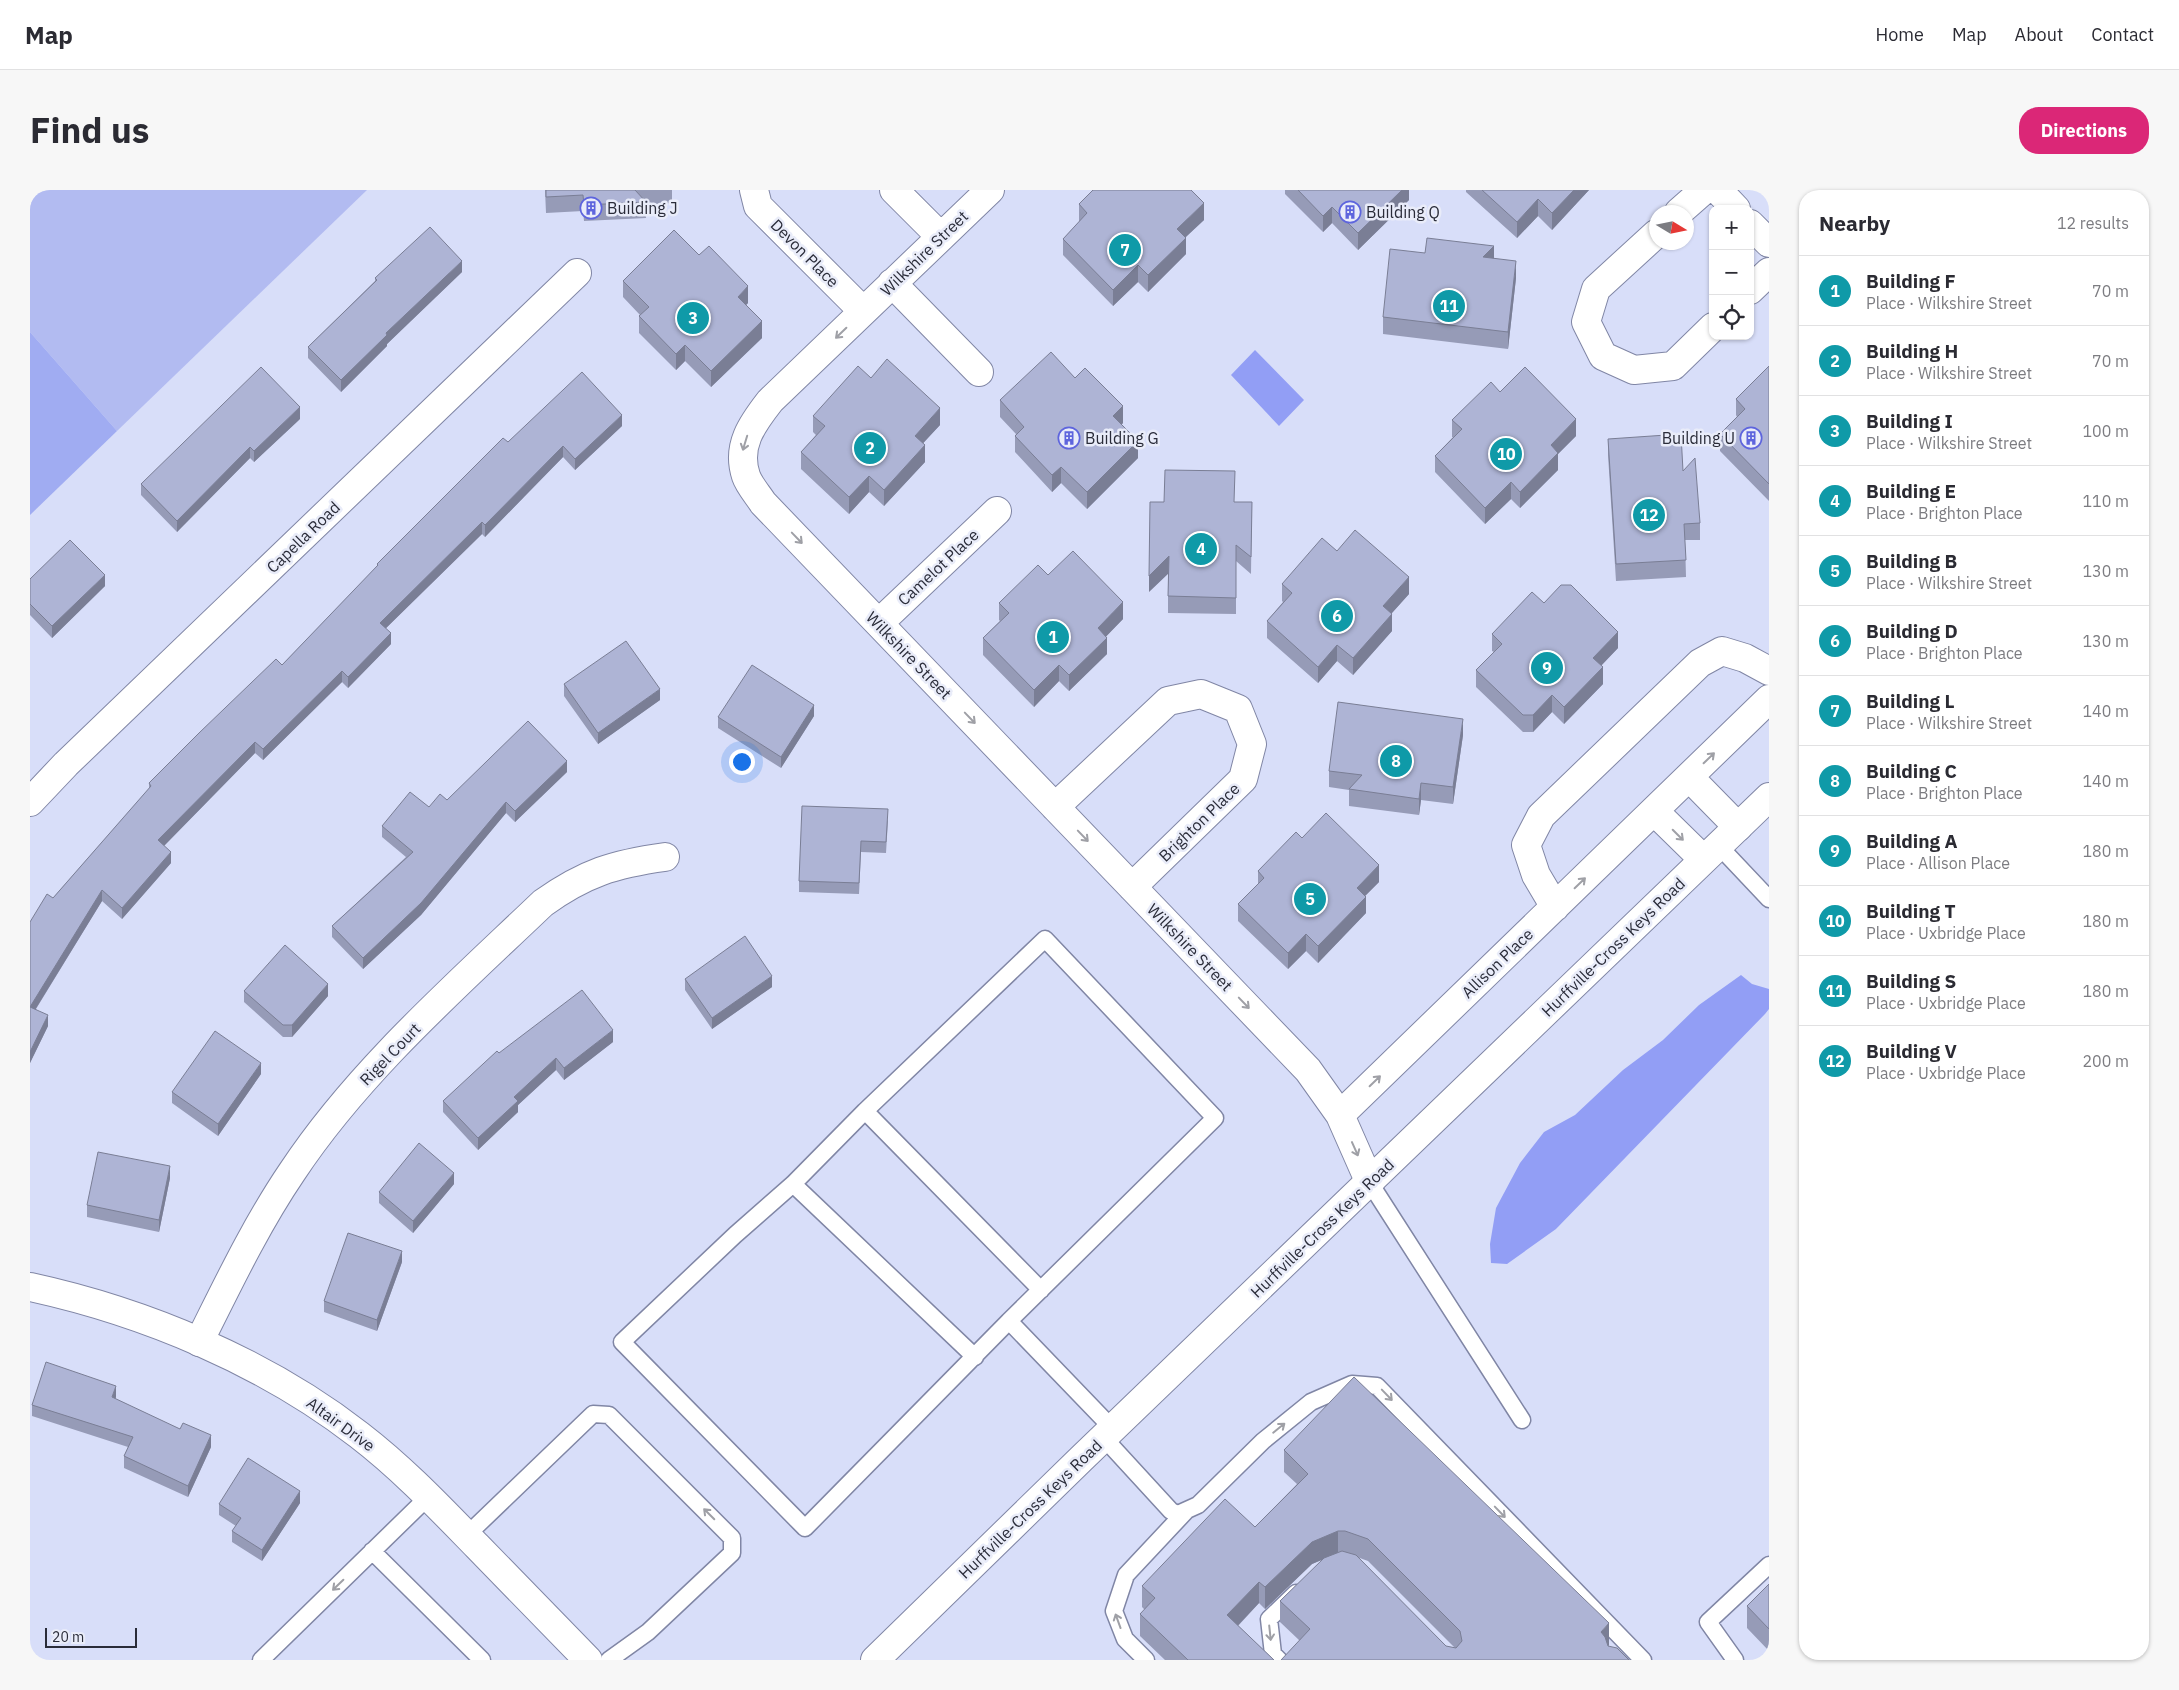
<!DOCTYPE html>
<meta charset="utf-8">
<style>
body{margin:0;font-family:"IBM Plex Sans",sans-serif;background:#f7f7f7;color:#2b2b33}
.controls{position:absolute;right:15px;top:15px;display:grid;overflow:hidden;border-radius:10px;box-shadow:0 1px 4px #0004}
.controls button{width:45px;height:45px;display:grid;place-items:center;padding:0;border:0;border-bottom:1px solid #e1e1e2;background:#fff;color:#2b2b33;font:25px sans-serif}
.compass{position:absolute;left:1619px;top:15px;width:45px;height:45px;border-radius:50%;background:#fff;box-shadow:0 1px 4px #0004;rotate:100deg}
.scale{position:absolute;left:15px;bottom:12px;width:92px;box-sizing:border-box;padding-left:5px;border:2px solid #2a2c39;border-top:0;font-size:14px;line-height:18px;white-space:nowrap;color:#2a2c39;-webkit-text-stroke:4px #e9ecf9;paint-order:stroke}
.you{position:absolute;left:711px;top:571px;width:18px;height:18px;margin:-12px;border:4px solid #fff;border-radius:50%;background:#1a73e8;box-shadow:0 0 0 8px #1a73e833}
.badge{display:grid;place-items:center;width:32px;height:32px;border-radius:50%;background:#db2777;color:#fff;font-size:16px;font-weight:700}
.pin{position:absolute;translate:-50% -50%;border:2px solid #fff;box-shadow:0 1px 5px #0006}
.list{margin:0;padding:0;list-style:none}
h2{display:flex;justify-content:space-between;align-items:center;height:65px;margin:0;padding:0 20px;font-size:21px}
h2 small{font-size:16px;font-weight:400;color:#7c7c81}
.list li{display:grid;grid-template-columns:32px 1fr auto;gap:15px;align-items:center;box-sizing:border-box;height:70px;padding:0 20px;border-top:1px solid #e1e1e2}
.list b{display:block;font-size:19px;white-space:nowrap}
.list p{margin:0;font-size:16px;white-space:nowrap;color:#7c7c81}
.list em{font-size:16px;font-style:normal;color:#7c7c81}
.icon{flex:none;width:28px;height:28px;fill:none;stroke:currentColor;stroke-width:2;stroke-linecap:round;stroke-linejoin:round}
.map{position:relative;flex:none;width:1739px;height:1470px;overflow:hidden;border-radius:20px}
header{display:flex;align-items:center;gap:30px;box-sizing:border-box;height:70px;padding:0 25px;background:#fff;border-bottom:1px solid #e1e1e2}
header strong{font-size:24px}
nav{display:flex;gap:28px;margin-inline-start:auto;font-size:18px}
.intro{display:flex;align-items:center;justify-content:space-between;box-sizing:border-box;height:120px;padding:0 30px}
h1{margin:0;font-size:35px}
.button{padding:12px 22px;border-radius:20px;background:#db2777;color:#fff;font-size:18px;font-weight:700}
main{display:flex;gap:30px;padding:0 30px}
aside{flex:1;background:#fff;border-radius:20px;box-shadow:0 1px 4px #0004}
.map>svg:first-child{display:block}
</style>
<header>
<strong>Map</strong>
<nav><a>Home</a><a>Map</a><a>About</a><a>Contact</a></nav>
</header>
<div class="intro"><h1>Find us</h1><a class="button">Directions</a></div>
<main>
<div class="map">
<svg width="1739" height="1470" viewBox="0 0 1739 1470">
<rect width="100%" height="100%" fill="#d8def9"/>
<path fill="#b2bbf1" d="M0,0h337l-250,241 -87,-99z"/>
<path fill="#a0acf2" d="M0,142l87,99 -87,84z"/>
<path fill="#929ef5" d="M1225,160l49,50 -25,26 -48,-51z
M1711,785l11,9 17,5v20l-4,5 -209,215 -49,35 -16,-1 -1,-19 6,-36 24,-45 24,-31 31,-17 48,-45 40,-30 36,-35z"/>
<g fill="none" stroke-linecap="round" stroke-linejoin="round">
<g stroke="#8086a5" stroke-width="19">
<path id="service" d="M1688,655l51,54
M835,921l176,179
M1340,993l152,237
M763,994l182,173
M979,1131l-204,207 -183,-186 113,-107 58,-51 72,-73 180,-172 170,179 -206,203 104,108
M1074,1248l67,73 7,3 20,-9 65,-64 48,-39 41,-18 25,2 266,274
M437,1345l126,-121 16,1 123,123v15l-84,79 -39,28
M342,1361l110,109
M231,1470l168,-164
M1116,1470l-21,-21 -11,-28 12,-36 60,-64
M1249,1470l-6,-6 -4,-35 27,-26
M1705,1470l-27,-38 61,-57"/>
</g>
<g stroke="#8086a5" stroke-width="30">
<path id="minor" d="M724,0l4,16 105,105
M864,0l47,47
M960,0l-220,211c-18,23 -34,45 -24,75 3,9 12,19 17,27l545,567 32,45 30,68
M1688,0l18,19
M1649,22l25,-22
M1720,34l19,19
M1626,44l-60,55 -10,33 17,34 31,14 39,-4 40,-39
M862,93l87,89
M1720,100l19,-18
M849,433l118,-112
M1659,587l49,50
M0,612l36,-38 511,-491
M1025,617l113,-106 33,-7 37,15 14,35 -9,35 -111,108
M1624,621l49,48
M1525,717l-19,-32 -10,-30 15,-29 159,-153 22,-12 23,7 24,13
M1310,925l429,-416
M169,1152c29,-58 57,-117 93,-170 66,-100 164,-186 251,-269 42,-30 71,-39 122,-46"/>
</g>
<g stroke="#8086a5" stroke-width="30">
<path id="tertiary" d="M0,1097c115,25 235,75 329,148 43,33 80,72 118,111 37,38 74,76 111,114"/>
</g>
<g stroke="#8086a5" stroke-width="30">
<path id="secondary" d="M845,1470l206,-201 688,-662"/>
</g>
<use href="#service" stroke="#fff" stroke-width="16"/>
<use href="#minor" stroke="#fff" stroke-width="28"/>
<use href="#tertiary" stroke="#fff" stroke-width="28"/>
<use href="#secondary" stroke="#fff" stroke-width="28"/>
</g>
<path fill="#969bb7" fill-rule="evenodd" d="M515,0h127v13l-26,2v13l-62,3 -1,-10 -37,2z
M1255,0h124v10l-51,50 -26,-27 -9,9 -38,-38z
M1436,0h123l-37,40 -14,-14 -21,22 -51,-46z
M1049,14l125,16 -18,17v17l-38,38 -10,-10 -25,24 -50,-51v-16l16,-17z
M1395,63l69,5 22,20 -8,71 -125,-15v-17z
M669,65l49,48 -2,2 16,33 -51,49 -26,-26 -9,9 -37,-37v-17l1,-1 -17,-18v-16z
M432,82l-75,72v2l-46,46 -33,-34v-11l67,-66v-3z
M1739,176v135l-49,-50v-17l17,-17 -1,-2v-16z
M841,188l69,47 -17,18 2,19 -41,44 -15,-14 -20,22 -48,-45v-17l15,-17 -3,-3v-16z
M1045,188l48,45 -2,2 17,33 -51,51 -26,-26 -9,9 -37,-40v-16l1,-2 -16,-17v-17z
M1470,202l76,44 -18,18v16l-38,38 -9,-9 -26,25 -50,-52v-16l18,-19h-1v-17z
M270,229l-46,43 -4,-4 -73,74 -36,-37v-11z
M592,236l-47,44 -12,-13 -78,80 -3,-3 -96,94 5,16 -43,44 -6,-6 -79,78 -8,-7 -91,93 7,17 -49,56 -20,-18 -66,108 12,17 -18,37v-141l23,-24 96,-109v-6l133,-118 95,-98v-3l131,-122z
M1578,249l75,32 17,52v17h-15l1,37 -70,4 -8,-126z
M1205,312h17l-1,72 -15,-13v53l-68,-1v-40l-19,19z
M1307,361l72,43 -18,20 1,17 -39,44 -16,-14 -19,22 -51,-45v-17l16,-19 -1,-1v-17z
M1018,385l75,44 -17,17 1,18 -38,37 -10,-10 -25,26 -51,-52v-17l17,-17 -1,-1v-17z
M0,389l75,7 -53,52 -22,-23z
M1514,413l74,45 -17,18 2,18 -39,40 -12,-12 -19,20h-10l-47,-45v-17l18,-18 -2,-1v-17z
M534,494l96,16 -62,44 -34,-48z
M784,526l-33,52 -63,-40v-11z
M1433,545l-10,69 -32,-4 -2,15 -70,-9v-16l-20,-3v-16z
M537,582l-52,50 -9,-9 -85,102 -58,54 -31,-32v-11l74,-69 -24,-20v-11l65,-26z
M858,630l-2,33 -25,-1 -2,42 -60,-2v-11z
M1272,648l77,44 -14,14 1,17 -48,50 -12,-12 -18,18 -50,-48v-17l20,-20v-13z
M655,789l87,8 -60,42 -27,-39z
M214,801l84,5 -36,41h-9l-39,-35z
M583,852l-49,38 -8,-10 -38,35v7l-40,38 -35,-38v-11l56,-48z
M231,884l-43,62 -46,-33v-11z
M140,988l-11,54 -72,-15v-12z
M424,994l-41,49 -34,-30v-11z
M372,1072l-25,69 -53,-19v-11z
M86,1207l-1,2 96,48 -23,50 -64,-29v-12l4,-9 -96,-31v-11z
M1254,1260l325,195 -1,1 21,14 -330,-20 -19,-18v-21l44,-42 -12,5 -47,45 -6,-6 -21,23 36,34h-109l-25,-24v-22l5,-4 -3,-3v-21l113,-59 42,-43 -13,-12zM1327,1367l11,4 87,87 -9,-2z
M270,1313l-38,58 -30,-19v-11l4,-5 -17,-11v-11z
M1739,1394v67l-22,-23v-22z"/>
<path fill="#7a7e95" d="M1372,0h7v10l-51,50v-17z
M1544,0h15l-37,40v-17z
M1508,9v17l-21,22v-16z
M1174,13v17l-27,25v-16z
M1302,17v16l-9,9v-16z
M1156,48v16l-38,38v-17z
M1464,56v16l-11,-5z
M432,71v11l-75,72v2l-46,46v-12l45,-47z
M1486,71v17l-8,71v-17z
M1108,75v17l-25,24v-16z
M718,96v17l-10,10v-16z
M732,131v17l-51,49v-16z
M655,155v16l-9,9v-16z
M1093,216v17l-10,10v-17z
M270,217v12l-46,43v-11z
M910,218v17l-25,27v-16z
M592,225v11l-47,44v-11z
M1546,229v17l-18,18v16l-38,38v-16l31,-47z
M1108,251v17l-51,51v-17z
M895,255v17l-41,44v-16z
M533,256v11l-78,80v-12z
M220,257v11l-73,74v-11z
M1031,277v16l-9,9v-17z
M839,286v16l-20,22v-17z
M1481,292v17l-26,25v-16z
M452,332v12l-102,100v-11z
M1139,366v17l-20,19v-16z
M75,385v11l-53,52v-12z
M1379,387v17l-26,29v-17z
M1093,412v17l-25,26v-17z
M1362,424v17l-39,44v-17z
M1588,442v16l-25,26v-16z
M361,443v11l-43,44v-11z
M1077,448v16l-38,37v-16z
M1307,455v16l-19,22v-16z
M1029,475v16l-25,26v-17z
M1573,477v17l-39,40v-17z
M312,481v11l-79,78v-11z
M630,499v11l-62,44v-11z
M1522,505v17l-19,20v-17z
M784,515v11l-33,52v-11z
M1433,529v16l-10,69v-17z
M225,552v11l-97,99v-12z
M537,571v11l-52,50v-11z
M1391,593v17l-2,15v-16z
M476,612v11l-85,102 -58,54v-11z
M141,662v11l-49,56v-11z
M1349,675v17l-22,22v-16z
M72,700v11l-72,117v-11z
M1336,707v16l-48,50v-17z
M1276,744v17l-18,18v-16z
M742,786v11l-60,42v-11z
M298,794v12l-36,41v-12z
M18,825v11l-18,37v-11z
M583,840v12l-49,38v-12z
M526,868v12l-38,35v7l-40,38v-12l36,-41z
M231,873v11l-43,62v-12z
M140,976v12l-11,54v-12z
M424,983v11l-41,49v-12z
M372,1061v11l-25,69v-11z
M86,1196v11l-4,12v-12z
M181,1245v12l-23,50v-11z
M270,1301v12l-38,58v-11z
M1308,1341v22l-26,11 -47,45v-22l47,-45z
M1229,1392v21l-32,34v-22z
M1579,1433v22l-8,9v-22z"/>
<path fill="#aeb4d5" stroke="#7a7e95" d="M516,0h89l11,12 -62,3 -1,-10 -37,2z
M1063,0h98l13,13 -27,26 9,9 -38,37 -10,-10 -25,25 -50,-51 24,-26 -8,-9z
M1268,0h104l-44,43 -26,-26 -9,9z
M1452,0h92l-22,23 -14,-14 -21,23z
M400,37l32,34 -76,72 1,2 -46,45 -33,-33 69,-67 -2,-2z
M644,40l25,25 10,-9 39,40 -10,11 24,24 -51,50 -26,-26 -9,9 -37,-38 10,-9 -26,-26z
M1397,48l67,8 -11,11 33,4 -8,71 -125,-15 7,-68 35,4z
M1021,162l24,26 10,-10 38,38 -10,10 25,25 -51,51 -26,-25 -9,8 -37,-39 9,-9 -24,-27z
M857,169l53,49 -25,28 10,9 -41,45 -15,-14 -20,21 -48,-45 24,-26 -12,-10 45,-50 13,12z
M1739,176v118l-49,-50 25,-25 -9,-10z
M231,177l39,40 -46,44 -4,-4 -73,74 -36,-37z
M1495,177l51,52 -25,26 7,8 -38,39 -9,-10 -26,26 -50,-52 27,-27 -10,-9 39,-38 9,10z
M552,182l40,43 -47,44 -12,-13 -78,79 -3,-3 -102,101 11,10 -43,44 -6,-6 -79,78 -8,-7 -97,98 13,12 -49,56 -20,-18 -72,117 18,8 -18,37v-130l17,-28 6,4 98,-112 -2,-3 50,-50 77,-74 6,6 96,-100 -1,-1 126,-126 5,4z
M1651,244l2,37 12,-13 5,65 -16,1 2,36 -70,4 -8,-125z
M1135,280l70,1 -1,31h18l-1,55 -15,-12v53l-68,-2 1,-40 -20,20 1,-74h14z
M1325,340l54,47 -26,29 9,8 -39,44 -16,-13 -19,22 -51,-46 25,-28 -10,-9 40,-46 15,13z
M40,350l35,35 -53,51 -22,-22v-25z
M1043,361l50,51 -25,26 9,10 -38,37 -10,-10 -25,25 -51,-52 26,-25 -10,-10 39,-38 10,10z
M1531,395h10l47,47 -25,26 10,9 -39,40 -12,-12 -19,20h-10l-47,-45 26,-26 -10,-10 40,-42 12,11z
M596,451l34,48 -62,44 -34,-49z
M722,475l62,40 -33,52 -63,-40z
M1308,512l125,17 -10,68 -32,-4 -2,16 -70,-10 13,-14 -33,-4z
M498,531l39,40 -52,50 -9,-9 -85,101 -58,55 -31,-32 81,-74 -31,-26 28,-34 19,15 11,-13 7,6z
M772,616l86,3 -2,33 -25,-1 -2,42 -60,-2z
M1296,623l53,52 -22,23 9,9 -48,49 -12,-12 -18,19 -50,-49 26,-26 -6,-7 38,-39 6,6z
M715,746l27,40 -60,42 -27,-39z
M255,755l43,39 -36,41h-9l-39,-34z
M552,800l31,40 -49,38 -8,-10 -42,39 4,4 -40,37 -35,-37 54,-50 2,2z
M185,841l46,32 -43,61 -46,-32z
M389,953l35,30 -41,48 -34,-29z
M68,962l72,14 -11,54 -72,-15z
M318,1043l54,18 -25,69 -53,-19z
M16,1172l70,24 -4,11 68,32 3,-6 28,12 -23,51 -64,-30 9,-19 -101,-32z
M1324,1187l255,246 -8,9 4,5 3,9 9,2 12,12h-348l29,-31 -30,-28 44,-43 18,-7 14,4 90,91 10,2 6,-7 -2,-10 -92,-92 -23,-8h-7l-26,11 -47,45 -6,-5 -32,33 47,45h-86l-48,-46 15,-16 -13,-12 83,-87 30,28 53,-53 -24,-24z
M218,1268l52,33 -38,59 -30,-19 9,-13 -22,-14z
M1739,1394v45l-22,-23z"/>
<defs><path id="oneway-shaft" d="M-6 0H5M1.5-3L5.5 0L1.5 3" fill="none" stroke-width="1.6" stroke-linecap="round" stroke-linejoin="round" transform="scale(1.25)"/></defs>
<g stroke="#9fa0a6">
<use href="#oneway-shaft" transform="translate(811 143) rotate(136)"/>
<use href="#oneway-shaft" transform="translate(715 253) rotate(107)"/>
<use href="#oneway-shaft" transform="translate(767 348) rotate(46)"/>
<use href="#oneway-shaft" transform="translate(940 528) rotate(46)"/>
<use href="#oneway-shaft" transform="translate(1679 568) rotate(-44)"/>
<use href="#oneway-shaft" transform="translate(1648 645) rotate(45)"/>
<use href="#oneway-shaft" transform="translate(1053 646) rotate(46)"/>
<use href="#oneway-shaft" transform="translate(1550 693) rotate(-44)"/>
<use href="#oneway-shaft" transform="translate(1214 813) rotate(46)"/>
<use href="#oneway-shaft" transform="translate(1345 891) rotate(-44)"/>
<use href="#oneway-shaft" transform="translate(1325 959) rotate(66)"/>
<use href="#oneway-shaft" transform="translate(1357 1205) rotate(46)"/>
<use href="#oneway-shaft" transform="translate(1249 1238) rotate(-39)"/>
<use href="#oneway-shaft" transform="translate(1470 1322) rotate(46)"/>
<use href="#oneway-shaft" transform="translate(679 1324) rotate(-135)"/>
<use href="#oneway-shaft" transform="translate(308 1395) rotate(136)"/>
<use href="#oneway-shaft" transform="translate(1088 1431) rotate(-110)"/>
<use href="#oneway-shaft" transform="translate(1240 1443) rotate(84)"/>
</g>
<defs>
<g id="building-ring" transform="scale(1.125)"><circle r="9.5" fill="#e9ecf9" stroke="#5e65dd" stroke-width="1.5"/><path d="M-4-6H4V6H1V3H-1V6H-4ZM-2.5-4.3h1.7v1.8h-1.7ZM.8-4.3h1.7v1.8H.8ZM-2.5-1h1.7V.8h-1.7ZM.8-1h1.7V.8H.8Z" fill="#5e65dd"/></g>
</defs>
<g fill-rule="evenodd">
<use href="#building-ring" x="561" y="18"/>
<use href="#building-ring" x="1320" y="22"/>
<use href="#building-ring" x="1039" y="248"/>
<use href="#building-ring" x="1721" y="248"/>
</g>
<g text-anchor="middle" stroke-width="5" stroke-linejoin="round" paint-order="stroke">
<g font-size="16" fill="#2a2c39" stroke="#e9ecf9" text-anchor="start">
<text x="577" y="24">Building J</text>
<text x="1336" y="28">Building Q</text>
<text x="1055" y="254">Building G</text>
<text x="1705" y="254" text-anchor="end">Building U</text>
</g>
<g font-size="16" fill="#2a2c39" stroke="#e9ecf9">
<text transform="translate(775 63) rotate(45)" y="6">Devon Place</text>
<text transform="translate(894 63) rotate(-44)" y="6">Wilkshire Street</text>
<text transform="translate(273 347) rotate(-44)" y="6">Capella Road</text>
<text transform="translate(908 377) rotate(-43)" y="6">Camelot Place</text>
<text transform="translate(879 465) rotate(46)" y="6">Wilkshire Street</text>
<text transform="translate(1169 632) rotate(-44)" y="6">Brighton Place</text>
<text transform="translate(1160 757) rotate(46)" y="6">Wilkshire Street</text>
<text transform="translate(1583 757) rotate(-44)" y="6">Hurffville-Cross Keys Road</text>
<text transform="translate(1467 773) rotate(-44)" y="6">Allison Place</text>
<text transform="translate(360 864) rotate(-46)" y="6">Rigel Court</text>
<text transform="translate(1292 1038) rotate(-44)" y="6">Hurffville-Cross Keys Road</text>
<text transform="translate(311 1234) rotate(36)" y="6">Altair Drive</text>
<text transform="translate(1000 1319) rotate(-44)" y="6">Hurffville-Cross Keys Road</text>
</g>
</g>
</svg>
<div class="controls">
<button>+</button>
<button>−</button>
<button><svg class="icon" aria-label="locate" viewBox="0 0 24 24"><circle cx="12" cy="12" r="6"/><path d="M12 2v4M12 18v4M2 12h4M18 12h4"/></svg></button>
</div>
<svg class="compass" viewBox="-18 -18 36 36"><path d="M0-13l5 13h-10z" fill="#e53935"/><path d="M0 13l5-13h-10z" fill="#7c7c81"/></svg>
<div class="scale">20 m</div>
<div class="you"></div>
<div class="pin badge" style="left:1023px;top:447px;background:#0f9aa8">1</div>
<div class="pin badge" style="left:840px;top:258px;background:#0f9aa8">2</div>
<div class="pin badge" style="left:663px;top:128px;background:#0f9aa8">3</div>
<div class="pin badge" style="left:1171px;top:359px;background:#0f9aa8">4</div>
<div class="pin badge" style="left:1280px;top:709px;background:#0f9aa8">5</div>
<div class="pin badge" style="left:1307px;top:426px;background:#0f9aa8">6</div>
<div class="pin badge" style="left:1095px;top:60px;background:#0f9aa8">7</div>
<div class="pin badge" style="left:1366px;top:571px;background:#0f9aa8">8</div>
<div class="pin badge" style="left:1517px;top:478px;background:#0f9aa8">9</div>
<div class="pin badge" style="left:1476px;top:264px;background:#0f9aa8">10</div>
<div class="pin badge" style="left:1419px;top:116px;background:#0f9aa8">11</div>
<div class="pin badge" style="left:1619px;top:325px;background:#0f9aa8">12</div>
</div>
<aside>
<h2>Nearby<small>12 results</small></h2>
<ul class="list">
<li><span class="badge" style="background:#0f9aa8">1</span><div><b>Building F</b><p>Place · Wilkshire Street</p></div><em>70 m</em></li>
<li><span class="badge" style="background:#0f9aa8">2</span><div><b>Building H</b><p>Place · Wilkshire Street</p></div><em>70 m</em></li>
<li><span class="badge" style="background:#0f9aa8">3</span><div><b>Building I</b><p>Place · Wilkshire Street</p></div><em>100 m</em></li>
<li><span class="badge" style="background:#0f9aa8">4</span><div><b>Building E</b><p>Place · Brighton Place</p></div><em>110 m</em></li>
<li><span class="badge" style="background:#0f9aa8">5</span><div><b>Building B</b><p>Place · Wilkshire Street</p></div><em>130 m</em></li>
<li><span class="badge" style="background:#0f9aa8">6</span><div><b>Building D</b><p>Place · Brighton Place</p></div><em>130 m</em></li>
<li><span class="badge" style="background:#0f9aa8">7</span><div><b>Building L</b><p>Place · Wilkshire Street</p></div><em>140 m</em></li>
<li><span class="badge" style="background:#0f9aa8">8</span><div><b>Building C</b><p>Place · Brighton Place</p></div><em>140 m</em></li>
<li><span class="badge" style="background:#0f9aa8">9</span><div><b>Building A</b><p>Place · Allison Place</p></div><em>180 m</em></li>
<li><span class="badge" style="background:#0f9aa8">10</span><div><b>Building T</b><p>Place · Uxbridge Place</p></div><em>180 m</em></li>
<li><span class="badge" style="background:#0f9aa8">11</span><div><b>Building S</b><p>Place · Uxbridge Place</p></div><em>180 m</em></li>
<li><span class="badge" style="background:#0f9aa8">12</span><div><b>Building V</b><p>Place · Uxbridge Place</p></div><em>200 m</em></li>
</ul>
</aside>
</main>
